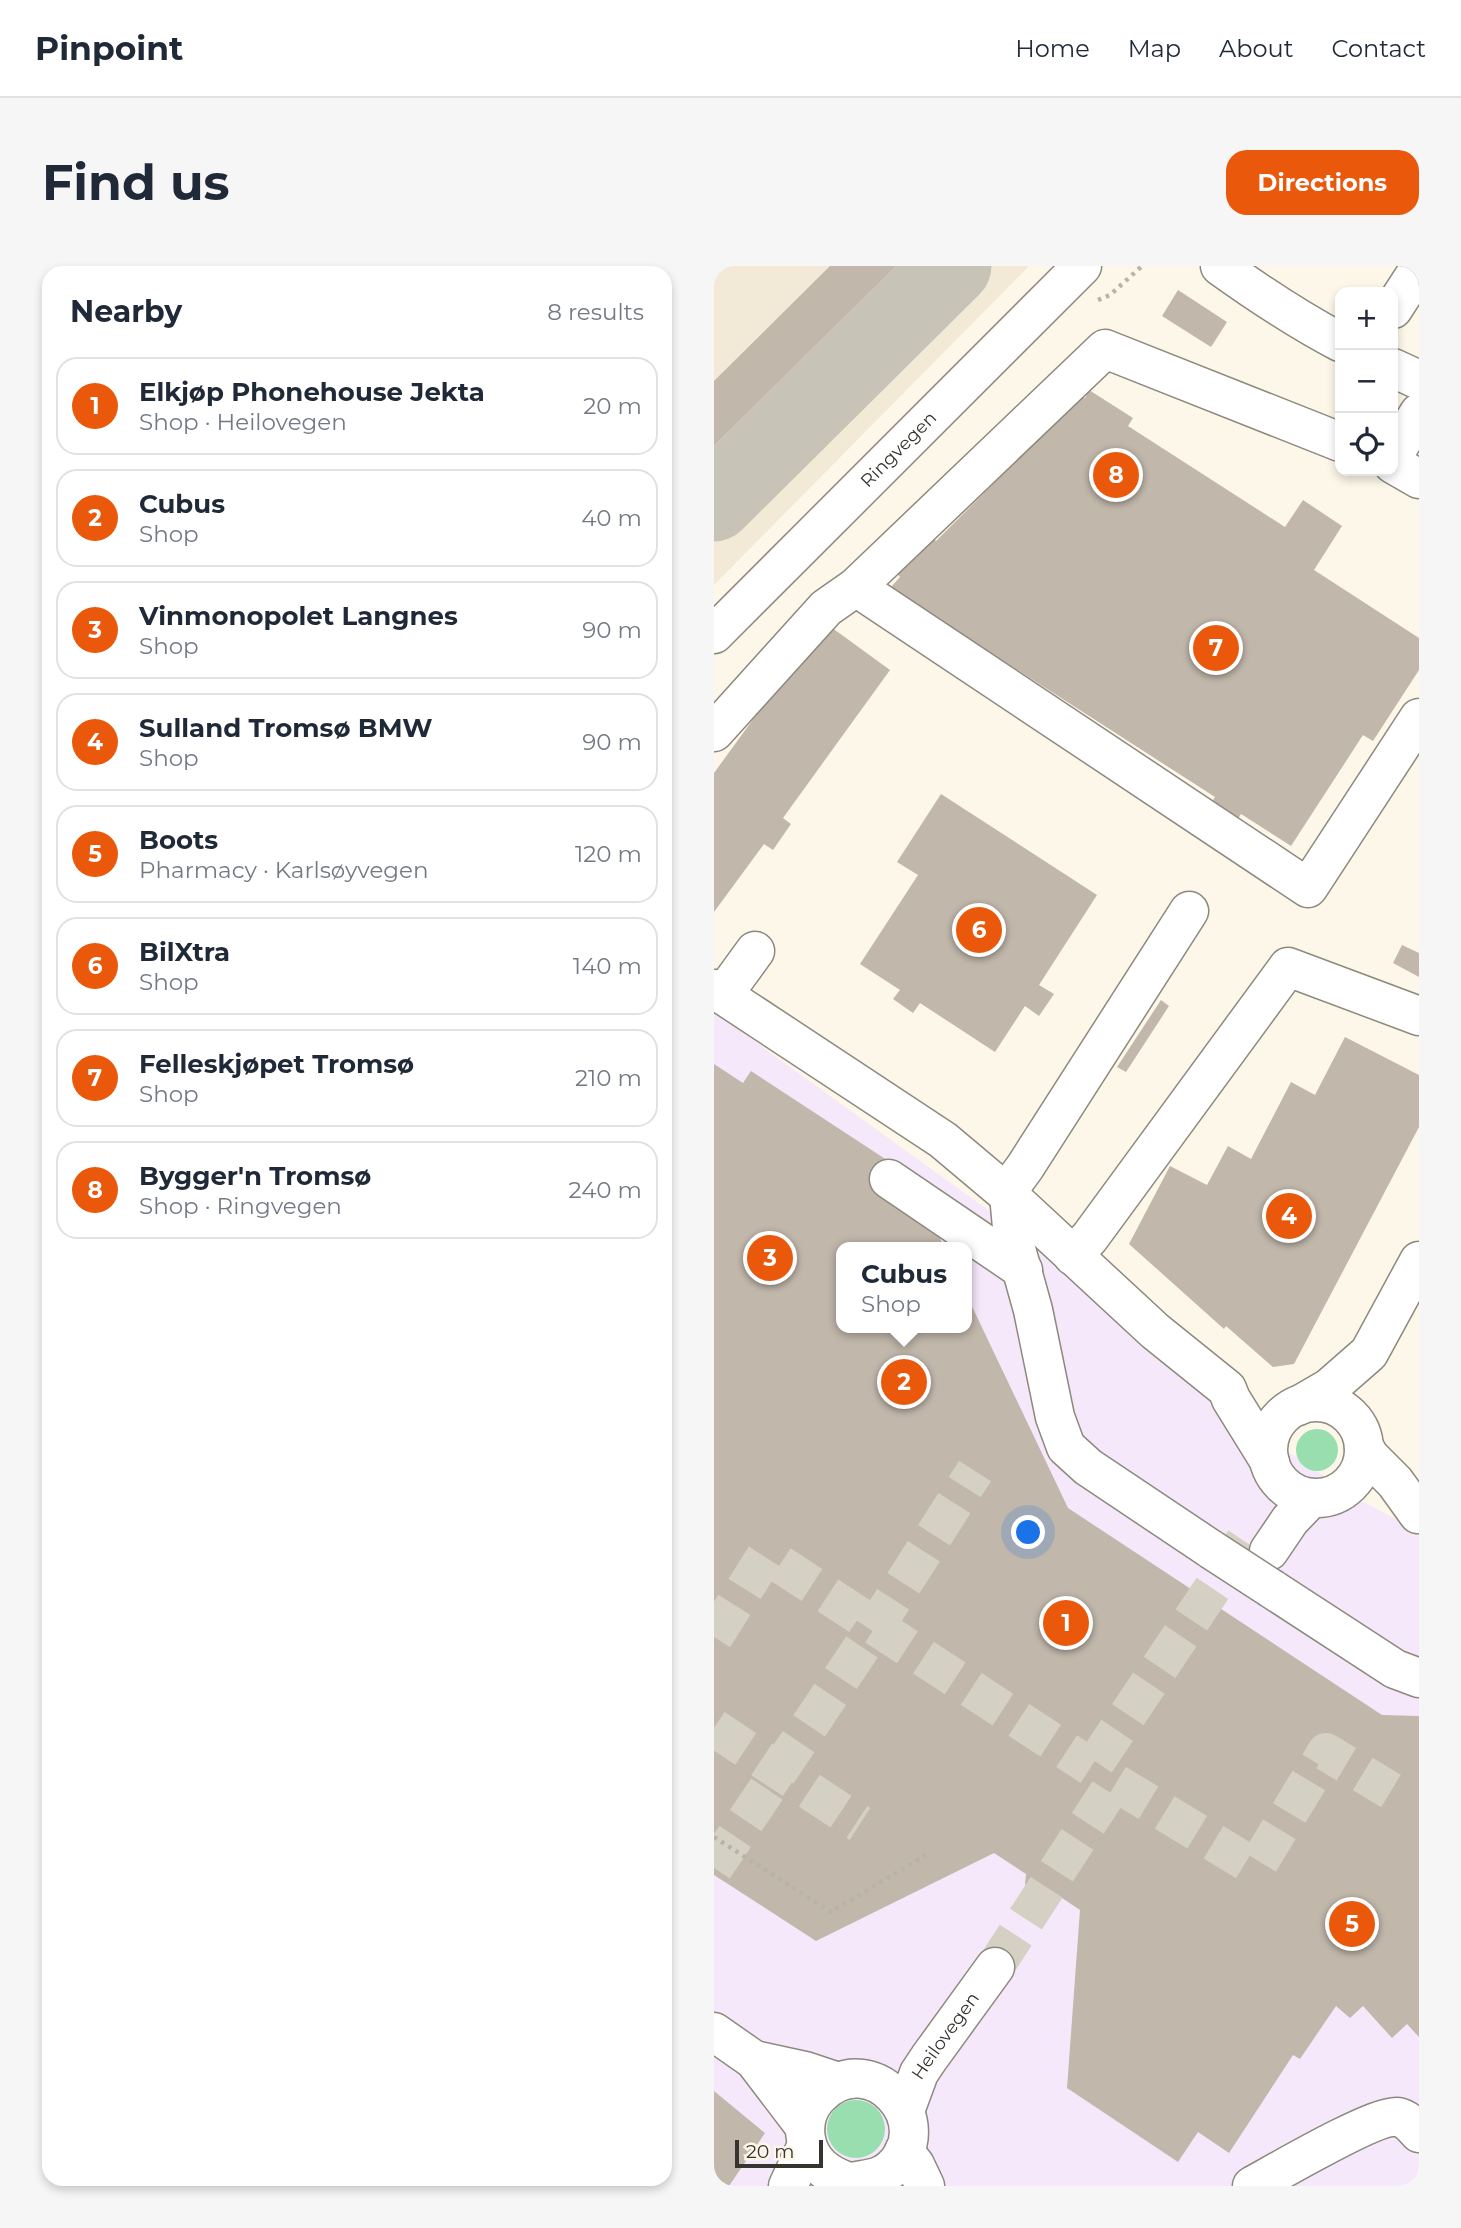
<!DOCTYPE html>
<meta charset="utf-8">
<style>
body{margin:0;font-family:Montserrat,sans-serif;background:#f6f6f7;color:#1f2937}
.controls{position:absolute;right:21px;top:21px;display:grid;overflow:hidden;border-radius:14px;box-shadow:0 4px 10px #0003}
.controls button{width:63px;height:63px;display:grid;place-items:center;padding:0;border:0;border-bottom:2px solid #e0e1e3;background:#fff;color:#1f2937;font:35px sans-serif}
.scale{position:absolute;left:21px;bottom:18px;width:88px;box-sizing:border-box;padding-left:7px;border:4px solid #36342e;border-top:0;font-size:19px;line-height:24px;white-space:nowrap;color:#36342e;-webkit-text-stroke:5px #fdf7e9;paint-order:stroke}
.you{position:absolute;left:315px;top:1267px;width:24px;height:24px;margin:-18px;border:5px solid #fff;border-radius:50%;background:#1a73e8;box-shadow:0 0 0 10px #1a73e833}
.badge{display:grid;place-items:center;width:46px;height:46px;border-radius:50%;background:#ea580c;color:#fff;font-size:23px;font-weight:700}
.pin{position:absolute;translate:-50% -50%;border:4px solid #fff;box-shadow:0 2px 7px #0006}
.popup{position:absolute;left:122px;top:976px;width:136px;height:91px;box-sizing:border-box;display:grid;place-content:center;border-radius:14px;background:#fff;filter:drop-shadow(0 2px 5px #0005);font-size:23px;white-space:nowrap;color:#747a83}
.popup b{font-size:26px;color:#1f2937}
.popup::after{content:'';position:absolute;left:50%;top:100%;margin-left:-14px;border:14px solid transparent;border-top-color:#fff}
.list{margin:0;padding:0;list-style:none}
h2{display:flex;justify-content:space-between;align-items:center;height:91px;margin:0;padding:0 28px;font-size:30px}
h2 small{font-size:23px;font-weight:400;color:#747a83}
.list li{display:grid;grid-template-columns:46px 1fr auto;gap:21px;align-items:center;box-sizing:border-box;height:98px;margin:0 14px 14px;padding:0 14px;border:2px solid #e0e1e3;border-radius:21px}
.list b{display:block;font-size:26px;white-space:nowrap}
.list p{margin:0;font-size:23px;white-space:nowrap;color:#747a83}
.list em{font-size:23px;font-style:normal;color:#747a83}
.icon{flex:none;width:38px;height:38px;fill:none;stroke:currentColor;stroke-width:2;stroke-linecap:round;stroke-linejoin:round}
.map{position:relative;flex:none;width:705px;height:1920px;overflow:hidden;border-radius:21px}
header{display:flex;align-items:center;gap:42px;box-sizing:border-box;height:98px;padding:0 35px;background:#fff;border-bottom:2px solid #e0e1e3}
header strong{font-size:33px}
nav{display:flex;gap:38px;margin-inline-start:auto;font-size:24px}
.intro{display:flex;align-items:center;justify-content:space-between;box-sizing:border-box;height:168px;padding:0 42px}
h1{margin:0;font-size:49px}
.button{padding:18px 32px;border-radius:21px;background:#ea580c;color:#fff;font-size:24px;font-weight:700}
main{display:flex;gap:42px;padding:0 42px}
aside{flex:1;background:#fff;border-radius:21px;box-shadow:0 4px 10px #0003}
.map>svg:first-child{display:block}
</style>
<header>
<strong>Pinpoint</strong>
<nav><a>Home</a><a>Map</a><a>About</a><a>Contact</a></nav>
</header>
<div class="intro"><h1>Find us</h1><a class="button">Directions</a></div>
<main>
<aside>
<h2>Nearby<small>8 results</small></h2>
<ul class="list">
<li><span class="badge">1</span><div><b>Elkjøp Phonehouse Jekta</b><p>Shop · Heilovegen</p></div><em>20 m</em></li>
<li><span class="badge">2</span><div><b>Cubus</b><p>Shop</p></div><em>40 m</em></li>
<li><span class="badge">3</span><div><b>Vinmonopolet Langnes</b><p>Shop</p></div><em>90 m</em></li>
<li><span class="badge">4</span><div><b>Sulland Tromsø BMW</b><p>Shop</p></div><em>90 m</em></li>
<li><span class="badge">5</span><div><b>Boots</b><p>Pharmacy · Karlsøyvegen</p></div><em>120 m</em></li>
<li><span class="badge">6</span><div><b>BilXtra</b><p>Shop</p></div><em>140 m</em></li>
<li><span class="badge">7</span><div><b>Felleskjøpet Tromsø</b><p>Shop</p></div><em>210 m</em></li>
<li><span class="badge">8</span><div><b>Bygger'n Tromsø</b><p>Shop · Ringvegen</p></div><em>240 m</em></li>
</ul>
</aside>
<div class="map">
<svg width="705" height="1920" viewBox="0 0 705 1920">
<rect width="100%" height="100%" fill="#fdf7e9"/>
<path fill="#f6e8fb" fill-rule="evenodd" d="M0,746l320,231 222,187 102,69 61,32v655h-705zM127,981h126v81h-126z"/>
<path fill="#f2ead6" d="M0,0h315l-315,319z"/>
<path fill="#99deaf" d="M582 1184a21 21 0 1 1 42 0a21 21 0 1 1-42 0Z
M113 1863a29 29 0 1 1 58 0a29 29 0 1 1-58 0Z"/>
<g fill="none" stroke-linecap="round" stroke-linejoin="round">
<path stroke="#c8c3b7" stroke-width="79" d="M0,236l238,-236"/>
</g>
<path fill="#c1b7ab" d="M116,0h66l-182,180v-65z
M464,24l49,32 -16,25 -49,-31z
M375,124l44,28 -5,8 157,101 18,-27 39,26 -28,44 105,68v32l-46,71 -10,-6 -72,111 -50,-32 -10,15 -26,-17 10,-15 -325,-209 10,-11 -6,-7 36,-36 6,7 86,-86 -7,-6 66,-53 4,2z
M110,356l66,48 -107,148 8,6 -18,26 -9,-6 -50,68v-139z
M227,528l156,101 -58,90 15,9 -15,22 -14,-10 -30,46 -75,-49 -7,10 -20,-14 7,-9 -40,-26 58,-89 -21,-13z
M688,679l17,8v24l-26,-14z
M447,734l8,6 -43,66 -9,-5z
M631,771l74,38v52l-125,237 -21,3 -47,-41 -2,3 -95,-85 41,-78 37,19 21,-39 23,13 40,-77 24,13z
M0,798l29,19 8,-12 145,95 35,53 13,28h-103v81h126v-32l101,212 314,207 37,1v321l-12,-13 -15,14 -29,-32 -13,12 -14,-12 -36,53 -7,-4 -64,98 -31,-21 -20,30 -111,-74 13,-178 -33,-22 -8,5 -9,-2 -5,-7 1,-10 -32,-21 -178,88 -102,-66z
M0,1825l51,42 -36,53h-15z"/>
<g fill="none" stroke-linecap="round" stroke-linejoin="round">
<path stroke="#d5d0c4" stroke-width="38" stroke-dasharray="38 19" stroke-linecap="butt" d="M0,1371l52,-82 325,212
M0,1462l146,96
M382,1496l151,-225
M402,1517l140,85 70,-116 65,39
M0,1602l162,-242 99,-155
M281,1701l117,-181"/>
<g stroke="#8e897c" stroke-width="41">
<g id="minor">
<path d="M506,0c39,28 78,54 120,76"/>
<path d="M679,43l26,-40"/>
<path d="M679,102l26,12"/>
<path d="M679,190l26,-43"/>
<path d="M679,198l26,15"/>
<path d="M142,321l452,301 111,-170"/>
<path id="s1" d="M0,368l368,-368"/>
<path d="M0,466l112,-124 30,-21 249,-238 235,93"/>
<path d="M0,723l229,151 63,53 149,138 72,58 4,10 39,63"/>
<path d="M9,729l32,-44"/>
<path d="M175,913l134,91"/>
<path d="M292,927l19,-26 164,-256"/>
<path d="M295,929l4,43 20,72 22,107 11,30 22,20 124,83"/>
<path d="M359,990l17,-19 198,-270 131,49"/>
<circle cx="602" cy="1184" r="48"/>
<path d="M584,1140l31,-18 40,-35 50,-92"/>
<path d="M650,1181l6,10 25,25 23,32"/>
<path d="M555,1285l21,-31 21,-22"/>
<path d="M558,1323l123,80 24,9"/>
<path d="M0,1766l40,28 51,67"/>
<path d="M40,1794l51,11 33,11"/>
<path id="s2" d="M191,1845l14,-38 10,-15 66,-91"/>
<path d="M190,1885l11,14 10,21"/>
<path d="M74,1920l19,-41"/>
<path d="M127,1920c16,-9 34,-3 50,-17 52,-46 -21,-125 -71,-74 -12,11 -17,28 -14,44 4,24 22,36 43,43"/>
<path d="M538,1920c24,-13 124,-72 146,-69 9,2 15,9 21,16"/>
</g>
</g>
<path stroke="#b8b3a8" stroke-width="4.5" stroke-dasharray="3.5 5" stroke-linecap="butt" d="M384,34l12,-5 32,-29"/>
<use href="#minor" stroke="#fff" stroke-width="38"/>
<g stroke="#8e897c" stroke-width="41" stroke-linecap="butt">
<path id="minor-bridge" d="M498,1284l60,39"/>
</g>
<path stroke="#b8b3a8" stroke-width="4.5" stroke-dasharray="3.5 5" stroke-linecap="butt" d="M0,1571l117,75 95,-57"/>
<use href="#minor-bridge" stroke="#fff" stroke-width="38"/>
</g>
<g text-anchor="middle" stroke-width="5" stroke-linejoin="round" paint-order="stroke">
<g font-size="18" fill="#36342e" stroke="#fdf7e9">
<text dy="6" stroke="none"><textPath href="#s1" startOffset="261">Ringvegen</textPath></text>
<text dy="6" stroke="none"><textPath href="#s2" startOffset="86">Heilovegen</textPath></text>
</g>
</g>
</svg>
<div class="controls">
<button>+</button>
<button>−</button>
<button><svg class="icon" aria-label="locate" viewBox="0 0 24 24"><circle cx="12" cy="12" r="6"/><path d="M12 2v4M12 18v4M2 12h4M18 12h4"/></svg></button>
</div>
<div class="scale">20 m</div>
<div class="you"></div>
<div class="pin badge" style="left:352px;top:1357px">1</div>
<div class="pin badge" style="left:190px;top:1116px">2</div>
<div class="popup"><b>Cubus</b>Shop</div>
<div class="pin badge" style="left:56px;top:992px">3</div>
<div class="pin badge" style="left:575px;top:950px">4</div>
<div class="pin badge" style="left:638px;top:1658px">5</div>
<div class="pin badge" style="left:265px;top:664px">6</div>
<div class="pin badge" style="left:502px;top:382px">7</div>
<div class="pin badge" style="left:402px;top:209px">8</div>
</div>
</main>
